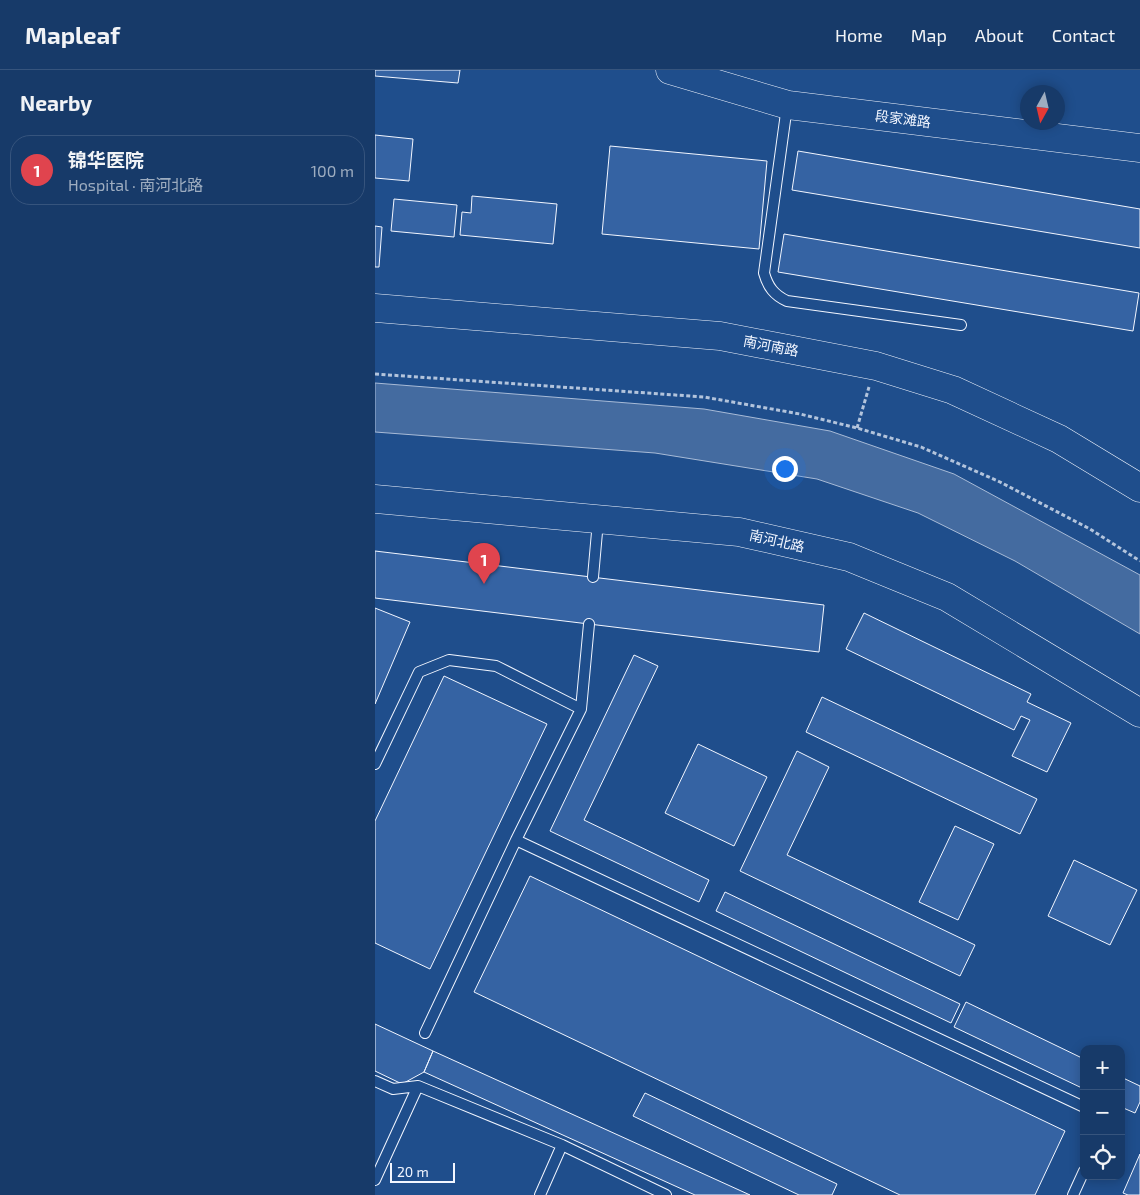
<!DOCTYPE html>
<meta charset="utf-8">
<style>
body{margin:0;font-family:"Exo 2","Noto Sans SC",sans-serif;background:#20416f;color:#f1f3f6}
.controls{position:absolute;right:15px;bottom:15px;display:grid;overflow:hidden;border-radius:10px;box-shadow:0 2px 12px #0003}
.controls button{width:45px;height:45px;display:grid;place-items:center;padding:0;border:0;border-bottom:1px solid #36547d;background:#173a69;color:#f1f3f6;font:25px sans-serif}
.compass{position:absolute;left:645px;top:15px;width:45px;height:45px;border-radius:50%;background:#173a69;box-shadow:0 2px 12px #0003;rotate:188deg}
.scale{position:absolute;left:15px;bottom:12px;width:65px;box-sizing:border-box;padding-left:5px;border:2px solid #f2f6ff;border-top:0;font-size:14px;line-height:18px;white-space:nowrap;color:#f2f6ff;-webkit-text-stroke:4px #1f4e8c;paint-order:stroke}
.you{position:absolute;left:409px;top:398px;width:18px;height:18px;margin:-12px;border:4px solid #fff;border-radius:50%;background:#1a73e8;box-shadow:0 0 0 8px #1a73e833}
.badge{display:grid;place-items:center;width:32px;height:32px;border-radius:50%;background:#ffb74d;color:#fff;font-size:16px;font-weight:700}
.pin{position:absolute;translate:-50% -41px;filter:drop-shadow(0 1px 2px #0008)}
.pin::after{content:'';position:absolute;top:26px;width:18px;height:15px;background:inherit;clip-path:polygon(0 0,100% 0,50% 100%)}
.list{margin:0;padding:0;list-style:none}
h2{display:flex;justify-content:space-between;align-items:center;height:65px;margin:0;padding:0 20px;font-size:21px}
h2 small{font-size:16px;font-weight:400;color:#9eadc0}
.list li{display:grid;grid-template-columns:32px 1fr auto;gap:15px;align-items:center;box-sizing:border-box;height:70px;margin:0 10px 10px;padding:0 10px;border:1px solid #36547d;border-radius:20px}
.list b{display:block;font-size:19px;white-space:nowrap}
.list p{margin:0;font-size:16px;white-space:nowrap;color:#9eadc0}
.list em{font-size:16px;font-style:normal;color:#9eadc0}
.icon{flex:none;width:28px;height:28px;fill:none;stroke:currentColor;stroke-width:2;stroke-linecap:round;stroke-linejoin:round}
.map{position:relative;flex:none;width:765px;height:1125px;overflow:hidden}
header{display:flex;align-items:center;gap:30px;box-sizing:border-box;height:70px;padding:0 25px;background:#173a69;border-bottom:1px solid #36547d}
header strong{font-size:24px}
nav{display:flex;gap:28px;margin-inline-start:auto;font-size:18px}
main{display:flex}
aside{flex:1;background:#173a69}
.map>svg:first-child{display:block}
</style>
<header>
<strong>Mapleaf</strong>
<nav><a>Home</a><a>Map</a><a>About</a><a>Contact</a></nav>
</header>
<main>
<aside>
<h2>Nearby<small></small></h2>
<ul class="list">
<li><span class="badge" style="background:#e0444e">1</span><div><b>锦华医院</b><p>Hospital · 南河北路</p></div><em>100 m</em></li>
</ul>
</aside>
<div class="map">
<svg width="765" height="1125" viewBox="0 0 765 1125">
<rect width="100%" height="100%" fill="#1f4e8c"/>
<path fill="#446ba0" stroke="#a8bbd7" d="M0,313l329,26 126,22 124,43 186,101v59l-125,-73 -97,-48 -101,-34 -162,-26 -280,-21z"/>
<path fill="#3563a3" stroke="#f2f6ff" d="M0,0h85l-2,13 -83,-7z
M0,65l38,4 -4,42 -34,-3z
M235,76l157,15 -8,88 -157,-15z
M423,81l342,58v39l-348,-58z
M97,126l85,8 -4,40 -93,-9 2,-23 9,1z
M19,129l63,6 -3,32 -63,-6z
M0,156l7,1 -3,40h-4z
M409,164l355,59 -6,38 -355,-59z
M0,481l449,54 -5,47 -444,-54z
M0,538l35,14 -35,82z
M489,543l167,81 -4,8 44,21 -24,49 -35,-16 18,-36 -9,-4 -7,14 -168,-81z
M259,585l24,11 -74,154 125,60 -10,22 -149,-71z
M69,606l103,48 -117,245 -55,-26v-122z
M447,627l215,102 -17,35 -214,-102z
M323,674l69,33 -33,69 -69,-33z
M422,681l32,16 -42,88 188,90 -15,31 -220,-105z
M580,756l39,18 -36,76 -39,-18z
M699,790l63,30 -27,55 -62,-29z
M155,806l535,255 -30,64h-135l-426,-203z
M350,822l235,112 -9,19 -235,-112z
M591,932l118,57v30l-130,-62z
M0,954l58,27 -9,21 -22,12 -27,-13z
M58,981l317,144h-55l-271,-123z
M746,1007l19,9v16l-5,11 -14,-6z
M270,1023l192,91 -5,11h-33l-166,-79z
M765,1084v41h-12l-5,-2z"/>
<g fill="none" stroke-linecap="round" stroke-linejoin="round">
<g stroke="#f2f6ff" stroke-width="12">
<path id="lane" d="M412,36l-23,167c4,14 10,22 23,28l174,24
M218,507l5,-56
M0,694l44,-92 30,-12 47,6 85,43
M141,770l65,-131 8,-85
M50,963l91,-193 568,267
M0,1011l18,8 25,-3 144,59 104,50
M0,1110l43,-94
M165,1125l22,-50
M698,1125l11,-24"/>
</g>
<g stroke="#f2f6ff" stroke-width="29">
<path id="secondary" d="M295,0l118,35 352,43
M0,238l345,28 156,30 77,24 106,49 81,49
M0,429l364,33 110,25 98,40 193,116"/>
</g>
<path stroke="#b3c4dc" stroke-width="3" stroke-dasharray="4 2.5" stroke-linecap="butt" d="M0,304l329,23 96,17 57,14 64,19 79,35 90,47 50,32
M482,358l12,-41"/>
<use href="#lane" stroke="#1f4e8c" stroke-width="10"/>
<use href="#secondary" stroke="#1f4e8c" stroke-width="28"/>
</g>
<g text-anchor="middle" stroke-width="4" stroke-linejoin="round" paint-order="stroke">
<g font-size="14" fill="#f2f6ff" stroke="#1f4e8c">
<text transform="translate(528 49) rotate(7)" y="5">段家滩路</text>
<text transform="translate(396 276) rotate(11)" y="5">南河南路</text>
<text transform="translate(402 471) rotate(13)" y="5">南河北路</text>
</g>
</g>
</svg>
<div class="controls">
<button>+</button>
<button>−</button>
<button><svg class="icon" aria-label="locate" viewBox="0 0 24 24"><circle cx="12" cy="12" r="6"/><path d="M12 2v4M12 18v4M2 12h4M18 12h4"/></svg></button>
</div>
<svg class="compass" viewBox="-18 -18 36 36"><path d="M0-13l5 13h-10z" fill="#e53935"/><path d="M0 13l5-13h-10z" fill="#9eadc0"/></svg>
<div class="scale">20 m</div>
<div class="you"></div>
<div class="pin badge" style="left:109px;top:514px;background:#e0444e">1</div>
</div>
</main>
